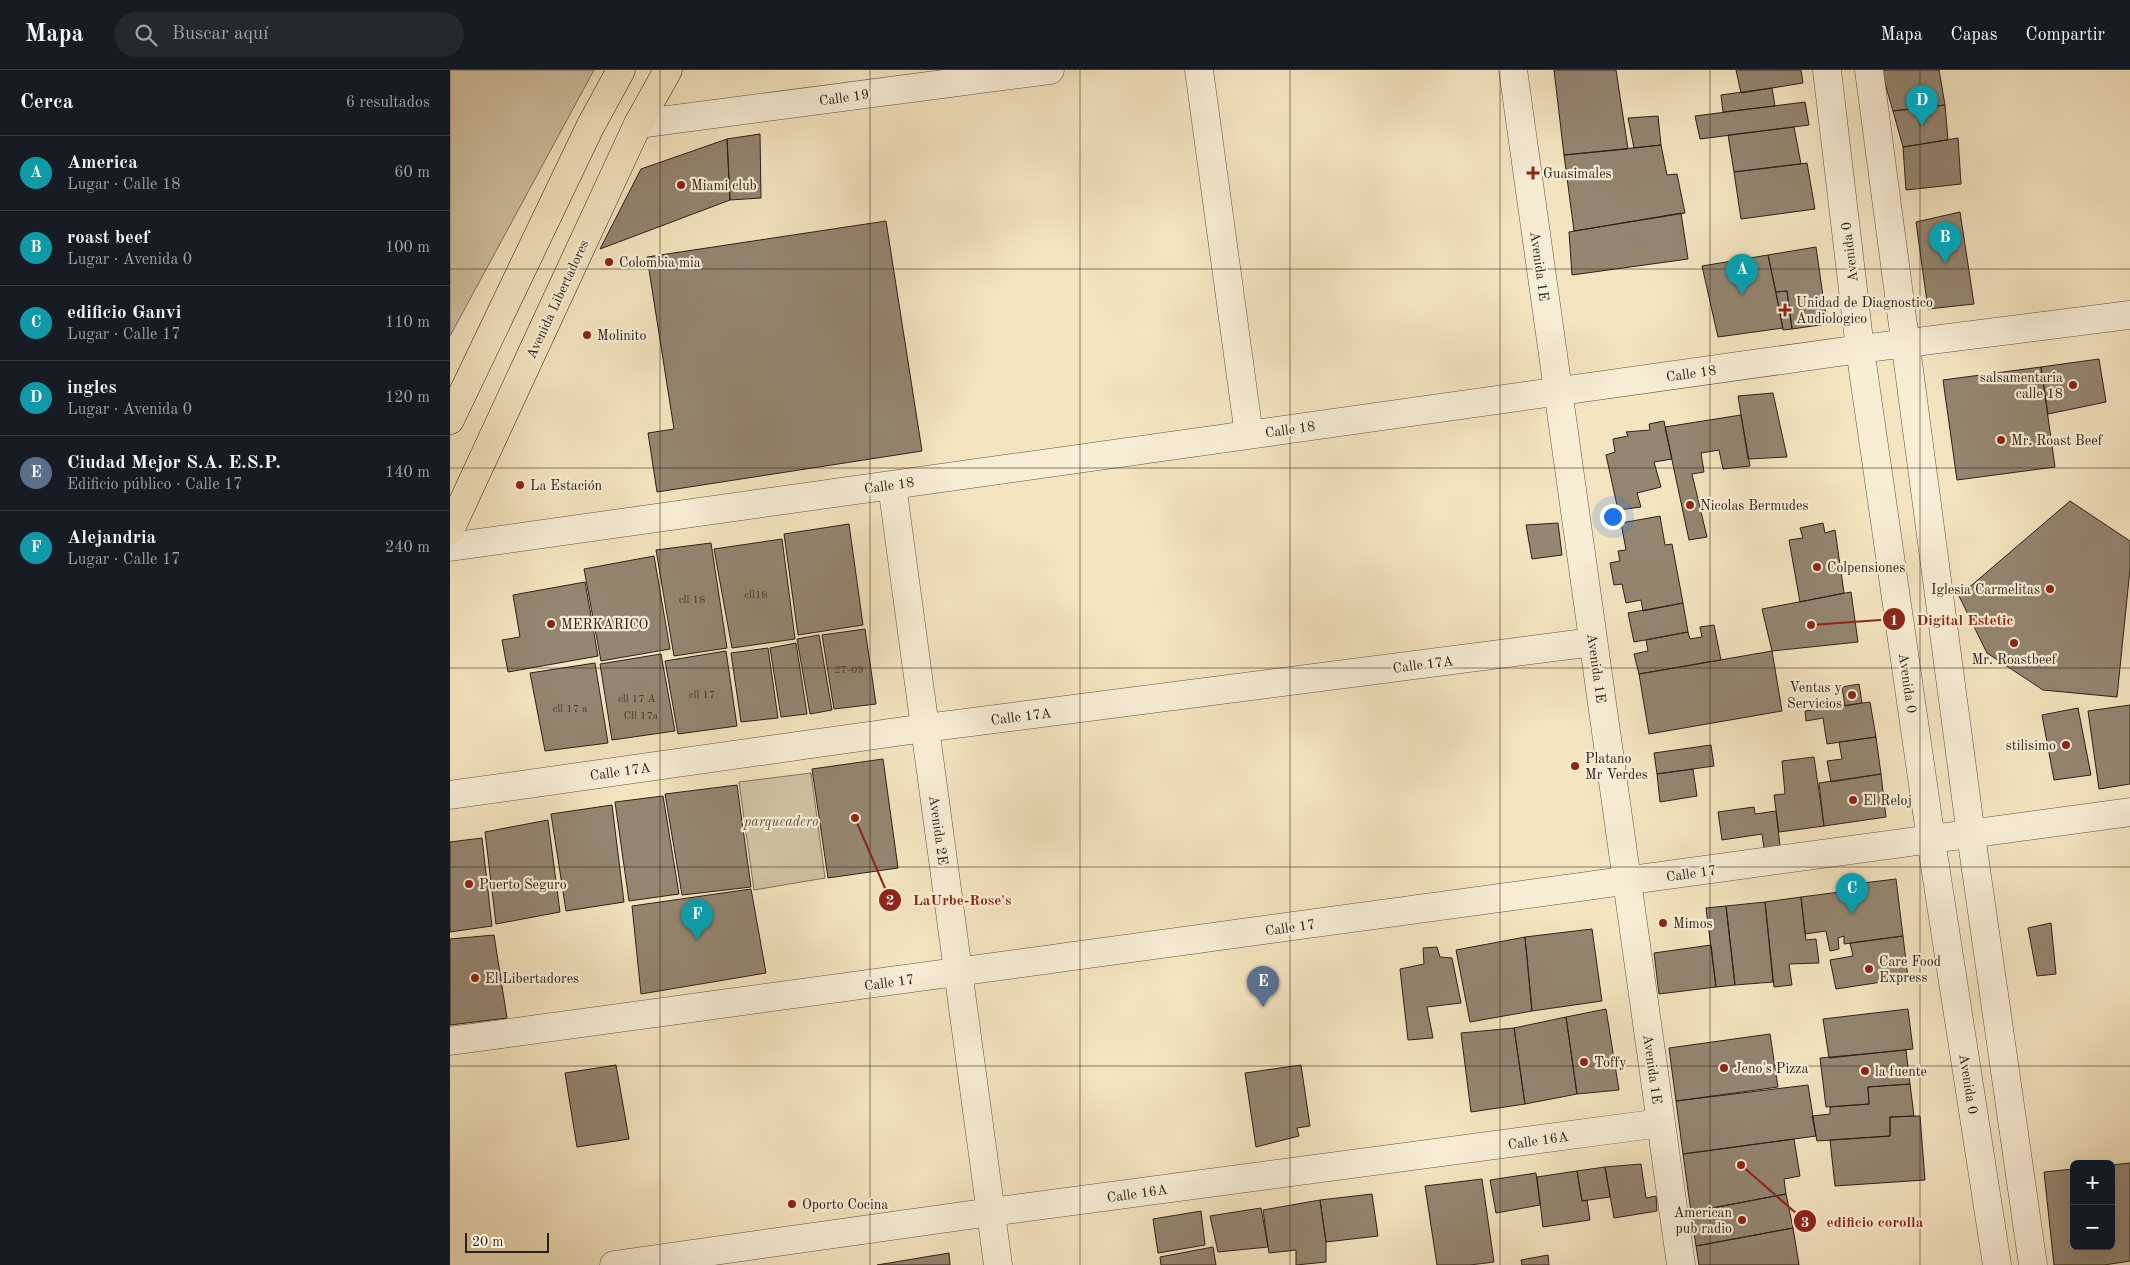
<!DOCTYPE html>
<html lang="es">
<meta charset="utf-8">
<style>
body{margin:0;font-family:"Old Standard TT",serif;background:#242831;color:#f1f3f6}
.controls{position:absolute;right:15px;bottom:15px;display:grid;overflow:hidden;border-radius:8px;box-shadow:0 5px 20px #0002}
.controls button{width:45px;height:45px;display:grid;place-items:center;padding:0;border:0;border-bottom:1px solid #363941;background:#171b24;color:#f1f3f6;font:25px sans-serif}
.scale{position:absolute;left:15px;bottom:12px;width:84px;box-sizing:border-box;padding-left:5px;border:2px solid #2b201b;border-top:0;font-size:14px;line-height:18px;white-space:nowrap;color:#2b201b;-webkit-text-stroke:4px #f8eed6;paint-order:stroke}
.you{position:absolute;left:1162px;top:446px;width:18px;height:18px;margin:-12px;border:4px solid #fff;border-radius:50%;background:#1a73e8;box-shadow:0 0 0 8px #1a73e833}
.badge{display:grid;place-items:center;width:32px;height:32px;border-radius:50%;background:#c59692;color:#fff;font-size:16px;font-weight:700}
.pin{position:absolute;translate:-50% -41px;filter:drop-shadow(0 1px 2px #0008)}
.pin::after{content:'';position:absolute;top:26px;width:18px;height:15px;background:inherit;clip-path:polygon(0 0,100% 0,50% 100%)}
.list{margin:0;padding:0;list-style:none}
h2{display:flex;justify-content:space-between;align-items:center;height:65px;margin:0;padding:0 20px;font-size:21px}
h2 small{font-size:16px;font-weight:400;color:#9ea1a6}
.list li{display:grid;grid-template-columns:32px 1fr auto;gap:15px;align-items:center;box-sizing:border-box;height:75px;padding:0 20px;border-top:1px solid #363941}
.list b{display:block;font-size:19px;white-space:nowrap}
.list p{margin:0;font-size:16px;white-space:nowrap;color:#9ea1a6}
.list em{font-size:16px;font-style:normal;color:#9ea1a6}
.icon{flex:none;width:28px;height:28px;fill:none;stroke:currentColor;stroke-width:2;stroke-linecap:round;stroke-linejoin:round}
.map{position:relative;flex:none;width:1680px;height:1195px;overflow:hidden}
header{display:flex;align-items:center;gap:30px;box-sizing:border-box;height:70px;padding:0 25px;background:#171b24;border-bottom:1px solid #363941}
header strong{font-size:24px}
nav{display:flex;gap:28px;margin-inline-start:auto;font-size:18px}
.search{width:350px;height:45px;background:#242831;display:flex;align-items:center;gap:12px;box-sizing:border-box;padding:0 18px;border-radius:28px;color:#9ea1a6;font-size:19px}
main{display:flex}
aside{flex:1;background:#171b24}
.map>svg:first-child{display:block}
</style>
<header>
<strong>Mapa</strong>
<div class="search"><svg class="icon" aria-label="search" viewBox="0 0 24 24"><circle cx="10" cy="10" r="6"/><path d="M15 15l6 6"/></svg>Buscar aquí</div>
<nav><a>Mapa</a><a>Capas</a><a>Compartir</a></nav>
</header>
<main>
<aside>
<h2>Cerca<small>6 resultados</small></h2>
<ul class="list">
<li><span class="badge" style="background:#0f9aa8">A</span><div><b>America</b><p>Lugar · Calle 18</p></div><em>60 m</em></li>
<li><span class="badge" style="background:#0f9aa8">B</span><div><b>roast beef</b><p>Lugar · Avenida 0</p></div><em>100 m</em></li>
<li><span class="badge" style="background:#0f9aa8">C</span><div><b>edificio Ganvi</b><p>Lugar · Calle 17</p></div><em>110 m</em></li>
<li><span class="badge" style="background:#0f9aa8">D</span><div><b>ingles</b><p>Lugar · Avenida 0</p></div><em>120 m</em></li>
<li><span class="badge" style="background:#5c6f8a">E</span><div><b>Ciudad Mejor S.A. E.S.P.</b><p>Edificio público · Calle 17</p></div><em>140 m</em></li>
<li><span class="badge" style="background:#0f9aa8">F</span><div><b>Alejandria</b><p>Lugar · Calle 17</p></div><em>240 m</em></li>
</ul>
</aside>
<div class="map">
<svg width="1680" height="1195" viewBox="0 0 1680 1195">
<rect width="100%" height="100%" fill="#f4e5c0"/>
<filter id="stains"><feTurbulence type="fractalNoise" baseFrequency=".004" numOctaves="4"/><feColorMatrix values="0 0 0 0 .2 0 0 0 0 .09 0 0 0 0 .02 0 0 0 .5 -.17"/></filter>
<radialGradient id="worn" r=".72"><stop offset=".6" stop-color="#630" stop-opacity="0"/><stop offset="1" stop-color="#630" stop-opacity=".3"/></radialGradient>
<path fill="#d2c4a4" stroke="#7e7260" d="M0,0h144l-144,266z
M361,703l14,105 -71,12 -15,-108z"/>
<path fill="#948671" stroke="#2b201b" d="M1104,0h62l12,79 -64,6z
M1286,0h65l2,13 -62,10z
M1431,0h58l6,35 -52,6z
M1322,18l3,18 -52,6 -2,-17z
M1355,32l4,23 -109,14 -5,-23z
M1495,35l3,35 -45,7 -10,-36z
M1208,46l3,29 -27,3 -6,-30z
M1344,57l7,37 -67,8 -6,-37z
M310,64l1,64 -31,2 -3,-61z
M1508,68l3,46 -55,6 -3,-43z
M277,69l3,61 -130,49 41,-80z
M1211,75l6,30 10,-1 8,39 -111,18 -10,-76z
M1357,93l8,46 -74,10 -7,-47z
M1510,142l14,92 -46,5 -12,-87z
M1231,143l7,46 -116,16 -3,-43z
M436,151l36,230 -265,41 -9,-59 26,-4 -27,-172z
M1366,177l11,77 -35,5 -5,-38 -11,1 -8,-37z
M1318,185l15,73 -65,9 -16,-71z
M1337,221l5,38 -9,1 -7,-38z
M1649,289l7,43 -58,12 -7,-47z
M1591,297l14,100 -98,13 -14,-100z
M1323,323l14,64 -39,2 -10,-63z
M1291,345l9,51 -27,3 -4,-19 -18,3 3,19 -12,2 15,63 -18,3 -24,-113z
M1214,351l8,38 -18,3 7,25 -24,6 4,14 -23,3 -12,-55 9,-3 -2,-13 15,-3 -2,-4 24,-2 -1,-6z
M1620,431l60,40v28l-13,128 -74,-7 -56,-37 -28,-57z
M1210,446l5,29 7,-1 11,59 -40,8 -2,-11 -15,3 -4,-19 -8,1 -4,-22 10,-2 -2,-10 8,-1 -5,-27z
M1108,453l4,32 -30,4 -6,-34z
M1373,453l2,10 10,-3 9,63 -44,9 -11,-62 14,-2 -3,-10z
M399,454l14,101 -65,10 -14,-101z
M332,469l13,100 -63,9 -18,-99z
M261,473l16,105 -53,8 -18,-106z
M204,486l16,93 -69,12 -17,-92z
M135,512l13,74 -90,16 -6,-32 18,-3 -7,-42z
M1401,522l7,50 -86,9 -10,-42z
M1233,533l5,29 -54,10 -6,-29z
M1264,555l7,35 -82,14 -5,-20 14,-3 -2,-11 42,-8 2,7 12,-2 -2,-10z
M415,559l11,75 -42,5 -12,-74z
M369,565l13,75 -22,4 -13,-75z
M346,573l11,71 -26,3 -11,-69z
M318,578l10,70 -37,4 -10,-69z
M276,581l11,75 -59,8 -13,-73z
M1322,581l10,60 -133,23 -10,-60z
M211,584l14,77 -63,9 -12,-76z
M145,593l13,80 -63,8 -15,-78z
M1409,614l3,19 -17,3 -3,-19z
M1420,632l6,35 -49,7 -4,-26 -17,3 -1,-10z
M1680,635v79l-31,5 -11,-78z
M1628,638l13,67 -37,5 -12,-65z
M1426,667l5,37 -50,8 -4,-21 15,-2 -3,-17z
M1261,675l3,21 -57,8 -3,-21z
M1364,687l10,69 -45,6 -5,-37 11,-1 -3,-33z
M433,689l15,109 -70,10 -16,-109z
M1243,699l4,27 -37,6 -3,-28z
M1431,704l5,43 -62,9 -5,-43z
M287,715l14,102 -69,8 -17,-101z
M213,726l16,98 -50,7 -14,-99z
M162,735l12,97 -58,9 -15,-97z
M1304,737l1,7 21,-3 4,35 -16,2 -2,-14 -40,6 -4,-28z
M98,750l12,92 -64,12 -11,-92z
M32,768l10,88 -42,6v-90z
M1446,809l7,57 -59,8v-8l-6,2 1,11 -9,2 -4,-20 -21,3 -4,-37 39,-5 -2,-6z
M301,819l15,84 -125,21 -9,-88z
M1351,827l5,43 10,-1 3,24 -30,1 3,21 -18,2 -9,-85z
M1315,832l8,80 -38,3 -9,-79z
M1276,836l9,79 -19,2 -10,-79z
M1601,853l5,51 -19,2 -9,-48z
M1142,859l10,72 -70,10 -7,-74z
M44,865l13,83 -57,7v-86z
M1453,866l5,42 -72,11 -6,-29 23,-4 -3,-13z
M1075,867l7,74 -62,11 -14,-72z
M1261,875l5,42 -57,7 -5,-41z
M987,877l3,10 12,1 9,45 -34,4 6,31 -25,2 -8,-71 24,-5 -1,-16z
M1156,939l13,81 -42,4 -11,-77z
M1458,939l5,40 -84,9 -6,-39z
M1116,947l11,77 -52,10 -11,-76z
M1064,958l11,76 -54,8 -10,-79z
M1320,964l8,53 -102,14 -7,-53z
M1456,980l4,34 -42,3 1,17 -43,3 -6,-49z
M166,995l13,74 -52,8 -12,-74z
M851,995l9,61 -13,2 2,8 -43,11 -11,-74z
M1460,1014l4,32 -24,1v19l-73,5 -5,-25 18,-2v-7l39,-3 -1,-17z
M1358,1015l8,51 -133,18 -7,-53z
M1470,1046l5,64 -90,6 -5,-46 60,-4v-19z
M1344,1069l6,37 -16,3 2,15 -95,18 -8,-58z
M1680,1093v98l-26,4h-50l-10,-93 30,-3v77h37v-81z
M1191,1094l5,34 10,-2 1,15 -43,7 -9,-51z
M1155,1097l5,30 -28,4 -5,-30z
M1127,1101l5,30 5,-1 3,20 -47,7 -6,-50z
M1086,1103l4,32 -44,8 -6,-33z
M1032,1109l12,83 -24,3h-33l-12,-79z
M922,1124l6,42 -52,6 -6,-42z
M1336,1124l7,34 -97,18 -5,-34z
M870,1130l6,42v20l-30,3v-15l-27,3 -6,-43z
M811,1138l7,39 -50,5 -8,-36z
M751,1141l4,34 -47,8 -5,-34z
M1343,1158l6,37h-100l-3,-19z
M763,1177l3,18h-55l-1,-8z
M499,1183l1,12h-73z
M1098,1185l1,10h-27l-1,-5z"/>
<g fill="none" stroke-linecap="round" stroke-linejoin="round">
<g stroke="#5d5144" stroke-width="29">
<path id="minor" d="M749,0l50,365
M1063,0l168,1195
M1377,0l33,279 71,491 66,425
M1419,0l102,765 62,430
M188,54l412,-54
M442,415l106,780
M0,477l1410,-198 270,-34
M0,725l475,-67 668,-86
M0,971l1680,-229
M164,1195l377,-53 670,-89"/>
</g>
<g stroke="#2b201b" stroke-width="29">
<path id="major" d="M0,350l140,-293 31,-57
M0,460l188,-406 30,-54"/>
</g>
<use href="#minor" stroke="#f8eed6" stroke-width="28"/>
<use href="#major" stroke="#f4e5c0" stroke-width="28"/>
</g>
<path fill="none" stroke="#2b201b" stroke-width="1" stroke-opacity="0.55" d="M210,0v1195M420,0v1195M630,0v1195M840,0v1195M1050,0v1195M1260,0v1195M1470,0v1195M0,199h1680M0,398h1680M0,598h1680M0,797h1680M0,996h1680"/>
<g fill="#8f2418" stroke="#f8eed6" stroke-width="2">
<path d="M1080.5 95.5h5v5h5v5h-5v5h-5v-5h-5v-5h5z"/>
<circle cx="231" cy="115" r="5"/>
<circle cx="159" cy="192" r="5"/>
<path d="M1332.5 232.5h5v5h5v5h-5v5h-5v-5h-5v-5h5z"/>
<circle cx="137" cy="265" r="5"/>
<circle cx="1623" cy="315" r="5"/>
<circle cx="1551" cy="370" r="5"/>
<circle cx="70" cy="415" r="5"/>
<circle cx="1240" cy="435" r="5"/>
<circle cx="1367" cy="497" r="5"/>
<circle cx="1600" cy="519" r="5"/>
<circle cx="101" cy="554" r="5"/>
<circle cx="1564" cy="573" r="5"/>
<circle cx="1402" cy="625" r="5"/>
<circle cx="1616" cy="675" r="5"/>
<circle cx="1125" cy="696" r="5"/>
<circle cx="1403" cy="730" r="5"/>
<circle cx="19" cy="814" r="5"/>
<circle cx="1213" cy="853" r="5"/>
<circle cx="1419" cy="899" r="5"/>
<circle cx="25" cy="908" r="5"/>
<circle cx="1134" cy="992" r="5"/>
<circle cx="1274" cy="998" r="5"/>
<circle cx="1415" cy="1001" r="5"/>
<circle cx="342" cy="1134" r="5"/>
<circle cx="1292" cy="1150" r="5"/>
</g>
<g text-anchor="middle" stroke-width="4.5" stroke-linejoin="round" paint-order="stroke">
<g font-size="11" fill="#453a30">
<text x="306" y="528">cll18</text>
<text x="242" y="533">cll 18</text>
<text x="399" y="603">27-09</text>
<text x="252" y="628">cll 17</text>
<text x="187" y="632">cll 17 A</text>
<text x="120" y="642">cll 17 a</text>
<text x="191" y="649">Cll 17a</text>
</g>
<g font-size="14" fill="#2b201b" stroke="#f8eed6">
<text transform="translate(394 27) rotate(-8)" y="5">Calle 19</text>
<text transform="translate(1399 182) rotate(-97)" y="5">Avenida 0</text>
<text transform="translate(1090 196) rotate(82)" y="5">Avenida 1E</text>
<text transform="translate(107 229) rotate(-65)" y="5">Avenida Libertadores</text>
<text transform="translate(1241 303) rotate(-8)" y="5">Calle 18</text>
<text transform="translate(840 359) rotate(-8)" y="5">Calle 18</text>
<text transform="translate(439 415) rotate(-8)" y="5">Calle 18</text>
<text transform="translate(973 594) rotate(-7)" y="5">Calle 17A</text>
<text transform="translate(1147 598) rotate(82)" y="5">Avenida 1E</text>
<text transform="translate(1458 613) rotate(82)" y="5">Avenida 0</text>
<text transform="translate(571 646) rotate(-7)" y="5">Calle 17A</text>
<text transform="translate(170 701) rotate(-8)" y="5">Calle 17A</text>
<text transform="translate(489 760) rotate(82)" y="5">Avenida 2E</text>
<text transform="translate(1241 803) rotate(-8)" y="5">Calle 17</text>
<text transform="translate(840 857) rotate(-8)" y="5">Calle 17</text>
<text transform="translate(439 912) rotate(-8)" y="5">Calle 17</text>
<text transform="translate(1203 999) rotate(82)" y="5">Avenida 1E</text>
<text transform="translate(1519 1014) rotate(81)" y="5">Avenida 0</text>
<text transform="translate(1088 1070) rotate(-8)" y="5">Calle 16A</text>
<text transform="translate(687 1123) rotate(-8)" y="5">Calle 16A</text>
</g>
<g font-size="14" fill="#2b201b" stroke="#f8eed6" text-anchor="start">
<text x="1093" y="108">Guasimales</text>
<text x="241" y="120">Miami club</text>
<text x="169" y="197">Colombia mia</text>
<text x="1346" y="237">Unidad de Diagnostico<tspan x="1346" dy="16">Audiologico</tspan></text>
<text x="147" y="270">Molinito</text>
<text x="1613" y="312" text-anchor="end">salsamentaria<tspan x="1613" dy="16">calle 18</tspan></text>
<text x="1561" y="375">Mr. Roast Beef</text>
<text x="80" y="420">La Estación</text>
<text x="1250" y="440">Nicolas Bermudes</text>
<text x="1377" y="502">Colpensiones</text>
<text x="1590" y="524" text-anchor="end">Iglesia Carmelitas</text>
<text x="111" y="559">MERKARICO</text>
<text x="1564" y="594" text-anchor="middle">Mr. Roastbeef</text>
<text x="1392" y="622" text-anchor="end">Ventas y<tspan x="1392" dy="16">Servicios</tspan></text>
<text x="1606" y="680" text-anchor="end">stilisimo</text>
<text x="1135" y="693">Platano<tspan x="1135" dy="16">Mr Verdes</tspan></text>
<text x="1413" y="735">El Reloj</text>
<text x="29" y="819">Puerto Seguro</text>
<text x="1223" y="858">Mimos</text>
<text x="1429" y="896">Care Food<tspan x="1429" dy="16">Express</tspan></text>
<text x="35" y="913">El Libertadores</text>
<text x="1144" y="997">Toffy</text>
<text x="1284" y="1003">Jeno's Pizza</text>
<text x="1425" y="1006">la fuente</text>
<text x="352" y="1139">Oporto Cocina</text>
<text x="1282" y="1147" text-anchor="end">American<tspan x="1282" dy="16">pub radio</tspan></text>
</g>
<g font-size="14" font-style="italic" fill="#5d5144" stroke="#f8eed6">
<text x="331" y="756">parqueadero</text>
</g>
</g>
<path fill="none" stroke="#8f2418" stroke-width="2" d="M1361 555L1444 549M405 748L440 830M1291 1095L1355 1151"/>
<g fill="#8f2418" stroke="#f8eed6" stroke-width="2">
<circle cx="1361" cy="555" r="5"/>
<circle cx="405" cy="748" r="5"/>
<circle cx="1291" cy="1095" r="5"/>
<circle cx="1444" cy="549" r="12"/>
<circle cx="440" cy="830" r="12"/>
<circle cx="1355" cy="1151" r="12"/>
</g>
<g font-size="15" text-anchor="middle" font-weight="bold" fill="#fff">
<text x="1444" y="555">1</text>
<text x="440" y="835">2</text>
<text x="1355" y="1157">3</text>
</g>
<g font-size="15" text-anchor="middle" font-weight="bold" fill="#8f2418" stroke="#f8eed6" stroke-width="4.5" stroke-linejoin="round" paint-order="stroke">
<text x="1515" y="555">Digital Estetic</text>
<text x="512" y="835">LaUrbe-Rose's</text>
<text x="1425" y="1157">edificio corolla</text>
</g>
<rect width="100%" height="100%" filter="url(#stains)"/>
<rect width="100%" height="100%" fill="url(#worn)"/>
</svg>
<div class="controls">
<button>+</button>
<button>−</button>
</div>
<div class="scale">20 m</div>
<div class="you"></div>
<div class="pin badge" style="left:1292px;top:225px;background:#0f9aa8">A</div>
<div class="pin badge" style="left:1495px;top:193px;background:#0f9aa8">B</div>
<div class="pin badge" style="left:1402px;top:844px;background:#0f9aa8">C</div>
<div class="pin badge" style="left:1472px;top:56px;background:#0f9aa8">D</div>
<div class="pin badge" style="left:813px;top:937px;background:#5c6f8a">E</div>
<div class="pin badge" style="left:247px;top:870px;background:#0f9aa8">F</div>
</div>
</main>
